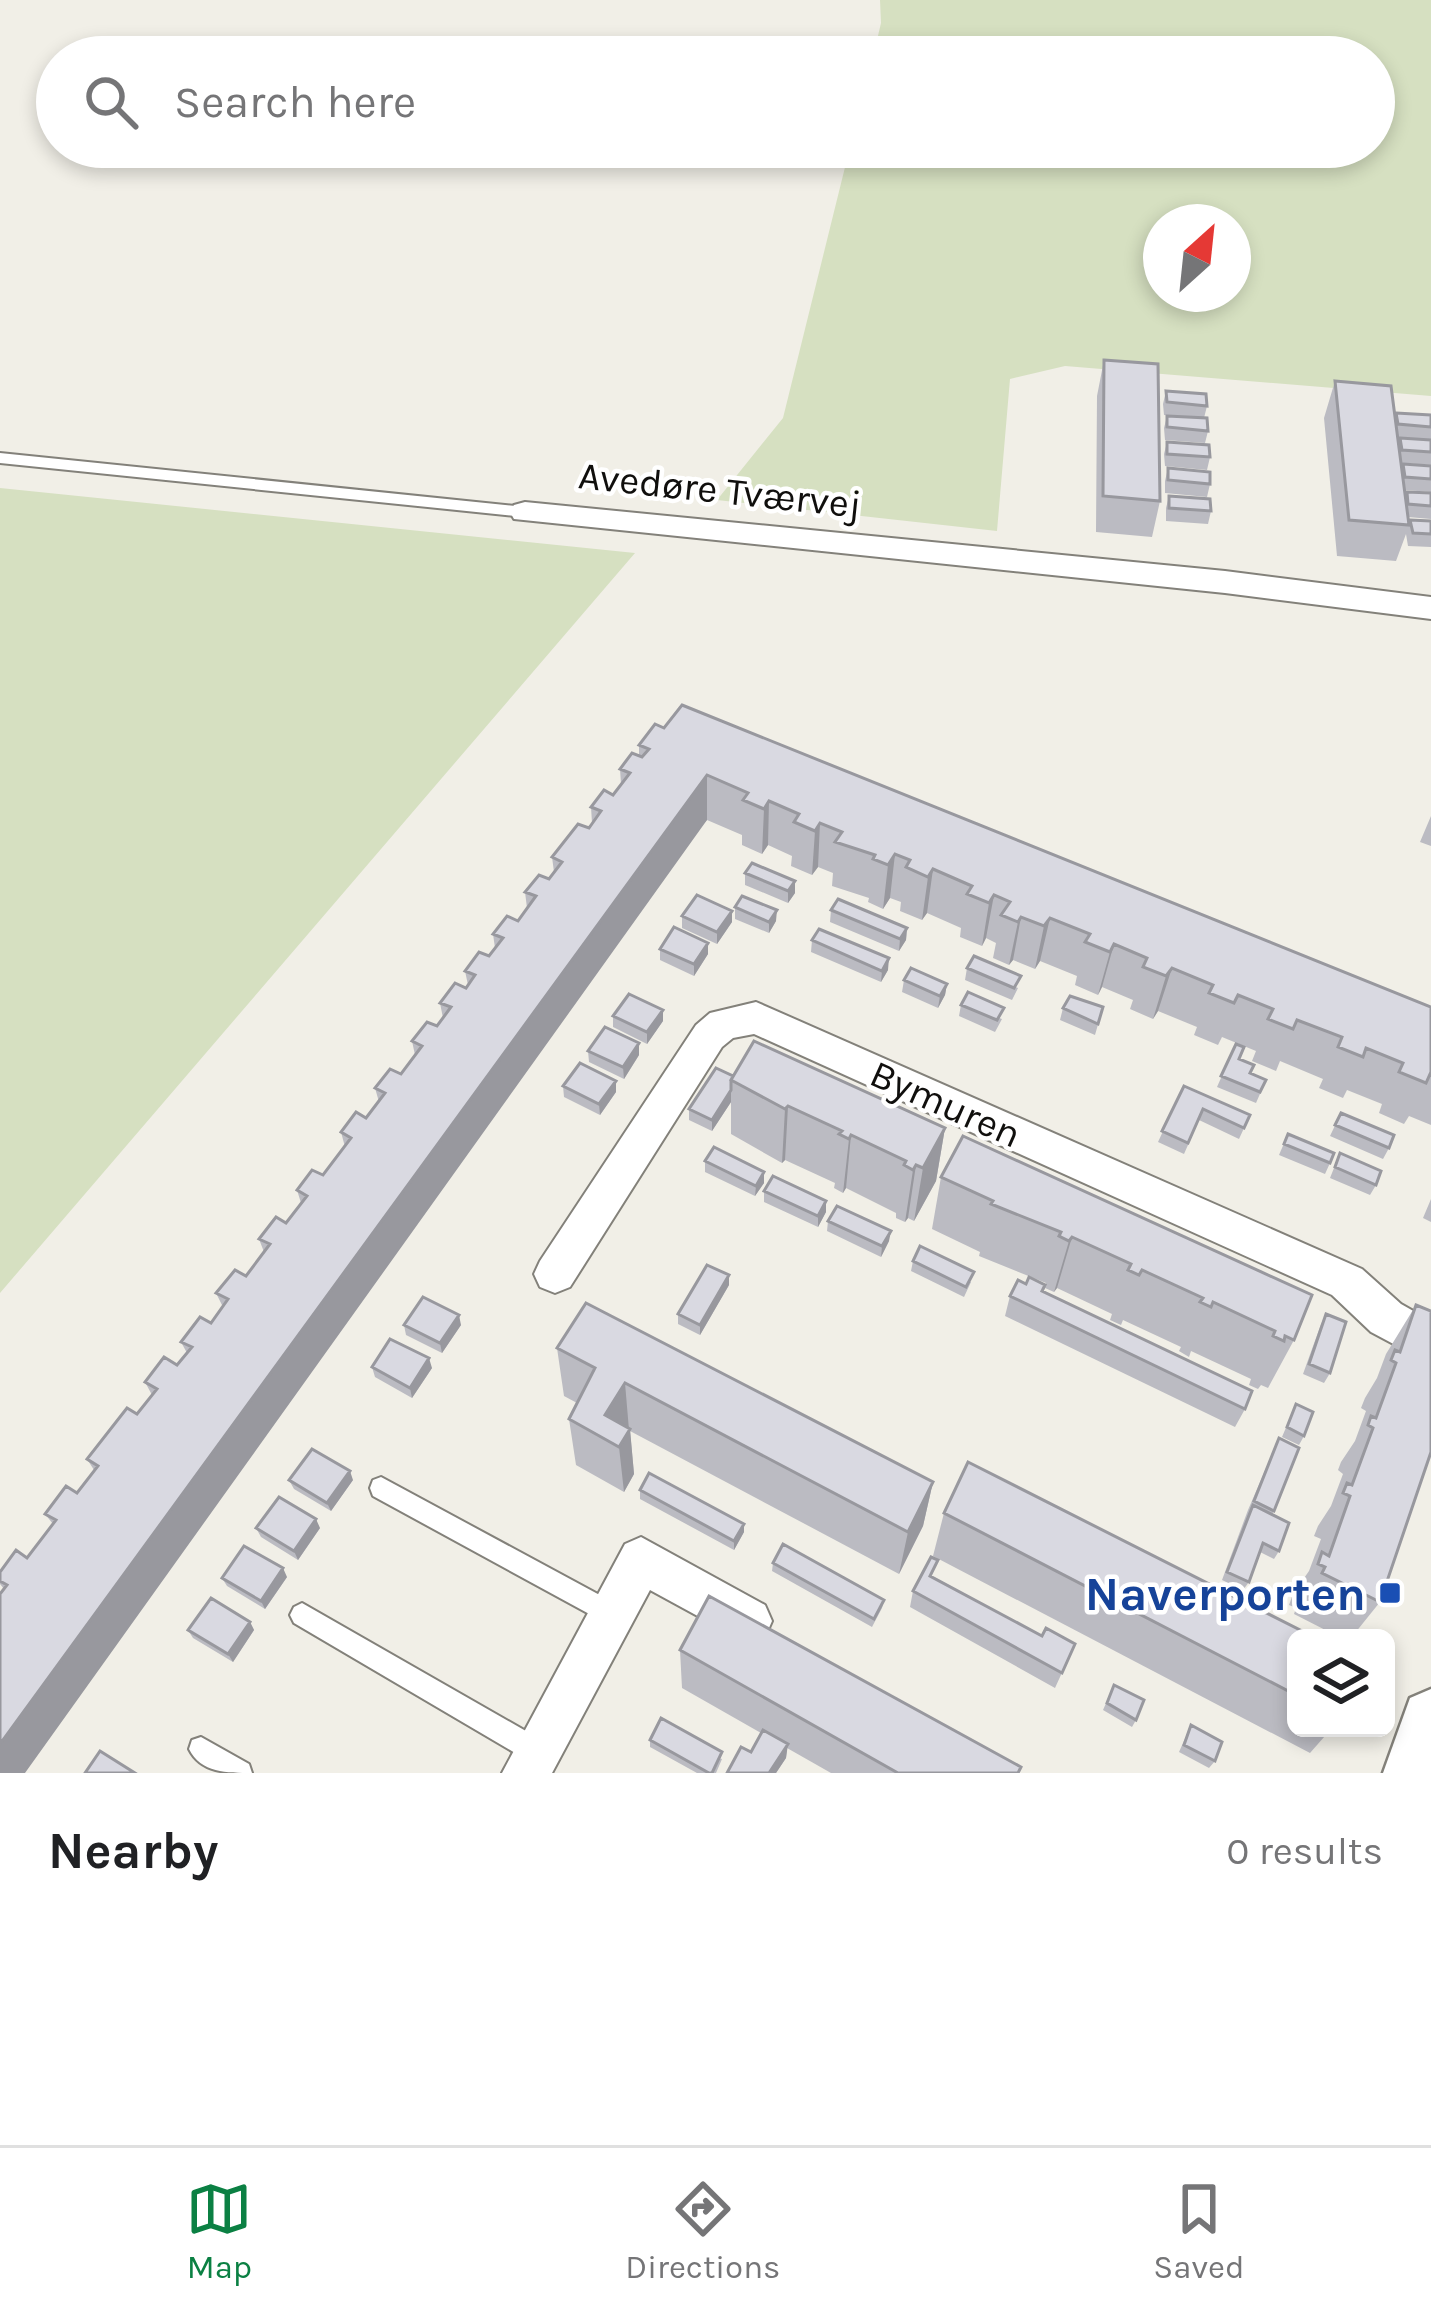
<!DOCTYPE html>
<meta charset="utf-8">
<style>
body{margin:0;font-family:Karla,sans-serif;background:#f2f2f2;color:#202124}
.controls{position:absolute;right:36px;bottom:36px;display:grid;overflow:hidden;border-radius:18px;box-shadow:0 6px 18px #0003}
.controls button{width:108px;height:108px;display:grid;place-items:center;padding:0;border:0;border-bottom:3px solid #e0e0e0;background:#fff;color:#202124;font:60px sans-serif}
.compass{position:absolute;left:1143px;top:204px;width:108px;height:108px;border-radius:50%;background:#fff;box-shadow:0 6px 18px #0003;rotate:27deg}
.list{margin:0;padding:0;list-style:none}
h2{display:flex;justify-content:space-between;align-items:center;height:156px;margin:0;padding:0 48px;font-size:51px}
h2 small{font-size:39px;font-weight:400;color:#757577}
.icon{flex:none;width:66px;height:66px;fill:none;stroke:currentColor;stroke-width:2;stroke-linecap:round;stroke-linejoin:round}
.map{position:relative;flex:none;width:1431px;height:1773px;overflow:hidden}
.search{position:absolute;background:#fff;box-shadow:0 6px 18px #0003;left:36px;right:36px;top:36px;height:132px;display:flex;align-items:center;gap:30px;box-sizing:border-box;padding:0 42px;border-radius:66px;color:#757577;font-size:45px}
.sheet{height:372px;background:#fff}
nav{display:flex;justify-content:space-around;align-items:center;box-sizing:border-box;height:168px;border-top:3px solid #e0e0e0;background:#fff;font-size:33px;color:#757577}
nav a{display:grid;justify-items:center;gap:6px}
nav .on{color:#0b8043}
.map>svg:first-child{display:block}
</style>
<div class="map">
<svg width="1431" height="1773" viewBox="0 0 1431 1773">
<rect width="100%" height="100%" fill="#f1efe7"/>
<path fill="#d6e0c1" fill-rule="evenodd" d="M880,0h551v396l-366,-30 -55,13 -13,152 -280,-31 66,-82 67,-271h524v-90h-501l8,-34zM1161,222h72v72h-72z
M0,488l635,65 -635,740z"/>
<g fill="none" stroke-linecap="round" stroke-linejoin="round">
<g stroke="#83817a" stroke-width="4">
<path id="service" d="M0,453l525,54 8,5 -8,5 -525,-54z
M381,1477l239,129 4,8 -4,8 -8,4 -8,-4 -231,-126 -3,-8 3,-8z
M302,1603l243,139 3,9 -3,9 -9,3 -9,-3 -233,-137 -4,-8 4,-8z
M201,1737l48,27 3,9c-25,0 -51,0 -63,-24l3,-9z"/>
</g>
<g stroke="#83817a" stroke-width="4">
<path id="minor" d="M525,502l700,69 206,26v22l-206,-26 -711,-74 -4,-7 4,-7z
M756,1002l606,267 39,35 30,17v43l-60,-32 -39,-37 -578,-261 -21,4 -11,9 -152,240 -15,6 -15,-6 -6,-13 6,-13 156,-236 14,-12z
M641,1537l124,68 7,16 -7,16 -16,7 -99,-54 -98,183h-50l123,-229z"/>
</g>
<g stroke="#83817a" stroke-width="5">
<path id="tertiary" d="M1431,1689v84h-48l27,-75z"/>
</g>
<use href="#service" fill="#fff" fill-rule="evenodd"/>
<use href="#minor" fill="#fff" fill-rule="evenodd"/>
<use href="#tertiary" fill="#fff" fill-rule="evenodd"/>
</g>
<path fill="#bbbbc2" d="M1104,360l56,141 -8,36 -56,-5 1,-136z
M1335,381l60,36 1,-4 35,2v25l-33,-3v6l2,-5 31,2v25l-30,-2 1,5 1,-4 28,2v26l-26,-2v6l2,-4 24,1v26l-23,-2 1,6 22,-2v26l-23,-1 -2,-12 -10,27 -59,-5 -13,-138z
M1166,391l41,15 -3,12 4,13 -3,12 -40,-3 -1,-12 3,-12 33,2 -36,-3 -1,-11z
M1167,442l43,15 -3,13 -42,-4 -1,-12z
M1168,468l42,16 -3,13 -42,-4v-12z
M1169,496l42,15 -3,13 -42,-3v-13z
M639,745l792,262v118l-22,-9 -5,8 -25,-11 3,-9 -35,-14 -4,8 -24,-10 4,-9 -43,-18 -4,10 -24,-10 4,-10 -34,-14 -4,8 -24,-10 3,-8 -39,-16 -5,8 -23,-10 3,-9 -31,-13 -4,8 -23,-10 2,-9 -37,-15 -5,8 -22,-9 -4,5 -16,-7 3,-15 -10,-5 -4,8 -22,-9 1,-9 -34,-15 -5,7 -22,-9 1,-9 -11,-4 -7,11 -15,-7 1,-4 -37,-12 1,-13 -15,-6 -6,8 -21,-9 1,-10 -24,-11 -6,9 -20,-9v-10l-35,-15 -703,769 -4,-5v-12l27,-14 26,-34 -8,-10 32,-21 17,-23 -7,-11 50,-45 15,-19 -7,-13 32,-17 10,-12 -6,-11 30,-19 12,-16 -7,-14 30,-17 18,-24 -5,-13 27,-16 15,-20 -4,-13 26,-15 22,-28 -4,-15 25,-14 13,-16 -4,-14 26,-14 14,-19 -3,-14 25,-15 6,-8 -3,-15 26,-15 2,-3 -3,-14 24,-15 6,-8 -2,-14 25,-13 9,-13 -2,-16 24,-13 5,-7 -2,-15 40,-34 -1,-16 22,-12 8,-11 -1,-15 19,-13z
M1431,816v30l-11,-4z
M745,873l50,20 -7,10 -43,-18z
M735,907l41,14 -7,12 -34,-14z
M831,910l76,18 -1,12 -7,11 -69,-29z
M732,911v11l-15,22 -35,-16v-12z
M812,940l76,30 -7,12 -70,-30z
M708,943v11l-14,22 -34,-16v-11z
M967,968l51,20 -6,12 -47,-20z
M904,980l43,4 -2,11 -7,13 -36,-16z
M961,1005l41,14 -7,13 -36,-16z
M1103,1007l-8,28 -35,-15 3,-12z
M663,1010v11l-16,23 -34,-17v-11z
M639,1043v12l-15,24 -35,-17 -1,-11z
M1236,1044l3,15 11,14 16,7 -10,23 -39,-16z
M733,1076l212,52 -9,53 -22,40 -6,-3 -3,4 -9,-4v-5l-50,-25 -3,5 -9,-5 1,-5 -50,-23 -3,3 -51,-29v-32l-19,29 -23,-11v-11z
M563,1086l53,6 -16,23 -36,-18z
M1184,1086l66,29 -11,24 -40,-19 -15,34 -26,-12z
M1341,1113l48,35 -6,11 -53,-23z
M1288,1134l42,29 -5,11 -46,-19z
M1340,1153l36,32 -6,10 -40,-17z
M705,1161l59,11v11l-9,13 -50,-24z
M941,1177l353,163 -26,48 -7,-3 -3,4 -9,-4 2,-6 -60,-28 -2,6 -10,-6 2,-4 -58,-27 -2,5 -11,-5 2,-6 -55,-26 -3,4 -9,-4 -2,4 202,117 -10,18 -230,-111 5,-20 35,-11 1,-2 -67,-27 1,-4 -48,-23z
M764,1191l62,10v11l-8,15 -54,-25z
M1431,1199v23l-8,-4z
M828,1221l61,20 -8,16 -54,-26z
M913,1261l58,21 -7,15 -53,-26z
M729,1275v10l-29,50 -22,-11v-10z
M1416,1305l-36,297 -29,36h-10l-47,-24 2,-6 -7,-3 4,-11 16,-23 12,-32 -7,-3 4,-10 13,-20 12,-32 -5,-4 3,-8 14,-21 11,-30 -5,-3 4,-10 12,-20 9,-24z
M1326,1314l4,59 -6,10 -21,-9 18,-50z
M404,1325h57l-19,28 -36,-18z
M557,1348l376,134 -10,44 -24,48 -269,-143 4,43 -10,18 -48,-27 -7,-46 8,-16 -13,-7z
M372,1367l60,1 -20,30 -37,-21z
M1296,1404l8,32 -5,9 -17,-8z
M1279,1438l-5,73 -2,4 7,36 -5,8 -14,-7 -11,30 -6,8 -21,-10 26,-70z
M289,1480h64l-22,31 -37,-22z
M640,1490l104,42 -10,18 -94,-51z
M944,1513l352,125v90h36l-22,25 -377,-197z
M256,1528h64l-22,32 -37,-23z
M773,1563l111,37 -2,8 -10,19 -100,-56z
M287,1577l-22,32 -38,-23 -5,-8z
M934,1577l108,59 33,8 -20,44 -145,-81 3,-16z
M250,1622l4,8 -21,32 -40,-24 -5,-8z
M680,1650l338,123h-187l-44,-25 -1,10 -10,15h-49l24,-21 10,-19 -79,-45z
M1114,1685l22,35 -4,7 -29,-17z
M1191,1725l24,36 -6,7 -30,-16z
M650,1740l72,19 -6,14h-19l-47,-26z"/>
<path fill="#98989e" d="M707,775v45l-682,953h-25v-29z
M769,801l-1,44 -6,9 2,-45z
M820,823l-2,44 -6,8 3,-44z
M895,854l-5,44 -7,11 5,-44z
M933,869l-6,44 -5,7 6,-43z
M795,881v12l-7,10v-12z
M994,895l-8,43 -4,8 7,-43z
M777,910l-1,11 -7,12v-11z
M732,911v11l-15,22v-12z
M1021,917l-8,43 -4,5 9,-43z
M1050,918l-10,43 -5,8 9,-43z
M907,928l-1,12 -7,11 1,-12z
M708,943v11l-14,22v-12z
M1114,944l-12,43 -4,8 12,-43z
M889,958l-1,12 -7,12 1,-11z
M1172,968l-14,43 -5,8 13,-43z
M947,984l-2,11 -7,13 2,-12z
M663,1010v11l-16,23v-12z
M639,1043v12l-15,24 -1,-12z
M616,1081v11l-16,23 -1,-11z
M731,1090v12l-19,29v-11z
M788,1106l-3,54 -3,3 3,-54z
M945,1128l-9,53 -22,40 9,-53z
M851,1135l-5,53 -3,5 6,-54z
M916,1165l-8,53 -3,4 8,-52z
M764,1172v11l-9,13 1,-10z
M826,1201v11l-8,15v-11z
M891,1231l-2,10 -8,16 1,-11z
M1072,1237l-15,51 -3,4 15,-51z
M729,1275v10l-29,50v-10z
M459,1315l2,10 -19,28 -2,-10z
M429,1358l3,10 -20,30 -2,-10z
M625,1383l4,47 -24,-15z
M630,1429l4,45 -10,18 -5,-45z
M350,1471l3,9 -22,31 -4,-8z
M933,1482l-10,44 -24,48 9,-42z
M316,1519l4,9 -22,32 -4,-9z
M744,1524v8l-10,18v-9z
M283,1568l4,9 -22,32 -4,-8z
M250,1622l4,8 -21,32 -5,-8z
M788,1744l-2,14 -10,15h-8z"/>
<path fill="#d9d9e1" stroke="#98989e" stroke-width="3" d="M1104,360l54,4 2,137 -57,-5z
M1335,381l56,5 18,139 -60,-5z
M1166,391l40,3 1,12 -40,-4z
M1396,413l35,2v12l-33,-3z
M1167,416l40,2 1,13 -41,-4z
M1400,438l31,2v12l-29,-2z
M1167,442l42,3 1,12 -43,-3z
M1403,464l28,2v13l-26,-2z
M1168,468l42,4v12l-42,-4z
M1407,492l24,1v13l-23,-2z
M1169,496l41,3 1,12 -42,-3z
M1410,520l21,1v13l-18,-1z
M682,705l749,302v68l-1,-1 -4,9 -27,-11 4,-9 -37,-15 -3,9 -25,-10 4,-10 -45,-17 -4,9 -25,-10 5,-10 -35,-14 -4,8 -25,-10 4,-8 -41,-17 -6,8 -23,-9 4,-9 -33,-14 -4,8 -25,-10 5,-8 -40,-16 -6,8 -23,-9 -3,5 -17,-7 9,-13 -16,-7 -5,8 -22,-9 5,-8 -39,-17 -5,8 -22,-10 4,-7 -15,-6 -7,11 -15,-6 2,-4 -40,-13 7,-10 -22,-9 -5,8 -21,-9 5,-8 -30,-13 -5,8 -21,-9 5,-7 -41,-18 -707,969v-150l7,-9 -7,-4v-9l16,-22 11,8 29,-38 -11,-6 21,-28 11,7 21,-27 -11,-7 40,-51 10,6 20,-25 -12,-7 19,-25 13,8 15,-18 -11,-5 19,-25 11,6 17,-24 -12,-6 19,-23 11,6 24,-32 -11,-5 17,-22 10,6 21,-27 -10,-6 15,-20 11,5 28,-37 -10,-6 15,-20 10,6 19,-25 -10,-5 15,-19 11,5 21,-28 -10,-5 15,-19 10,4 14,-19 -11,-4 15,-20 11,5 9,-13 -10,-4 14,-19 10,4 14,-18 -10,-4 14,-18 11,5 18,-25 -11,-4 14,-17 10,4 13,-17 -10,-5 26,-33 11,4 12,-17 -10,-4 13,-17 9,5 17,-22 -10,-4 12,-16 10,4 7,-8 -10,-4 16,-21 9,4z
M752,863l43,18 -7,10 -43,-18z
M697,895l35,16 -15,21 -35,-16z
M742,896l35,14 -8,12 -34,-15z
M838,899l69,29 -7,11 -69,-29z
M674,927l34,16 -14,21 -34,-15z
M819,929l70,29 -7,13 -70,-31z
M974,956l47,20 -7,12 -47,-20z
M911,968l36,16 -7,12 -36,-16z
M968,992l36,16 -7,12 -36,-15z
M629,994l34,16 -16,22 -34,-16z
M1070,996l33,11 -5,17 -35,-16z
M605,1027l34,16 -16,24 -35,-16z
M754,1041l191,87 -22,40 -7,-3 -3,5 -9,-5 2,-4 -55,-26 -2,4 -10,-5 3,-3 -54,-25 -3,3 -54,-29z
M1236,1044l8,3 -5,12 15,6 -4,8 16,7 -6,12 -39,-16z
M580,1063l36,18 -17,23 -36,-18z
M716,1068l17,8 -2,4v10l-19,30 -23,-11z
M1184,1086l66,29 -6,13 -41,-19 -15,34 -26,-12z
M1341,1113l53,22 -5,13 -54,-23z
M1288,1134l46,19 -4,10 -46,-19z
M963,1136l349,159 -18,45 -9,-4 -1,5 -11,-5 2,-5 -62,-29 -2,5 -11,-5 3,-4 -61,-28 -3,5 -11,-5 3,-6 -59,-27 -3,4 -10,-5 2,-4 -70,-28 2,-3 -52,-24z
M714,1147l50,25 -8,14 -51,-25z
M1340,1153l41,18 -5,14 -41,-18z
M773,1176l53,25 -8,15 -54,-25z
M837,1206l54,25 -9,15 -54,-25z
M920,1246l54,26 -8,15 -53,-26z
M707,1265l22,10 -29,50 -22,-11z
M1029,1277l16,8 -3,6 210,100 -7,18 -235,-113 8,-16 8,4z
M423,1297l36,18 -19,28 -36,-18z
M586,1303l347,179 -25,50 -283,-149 -20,32 25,14 -11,18 -50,-28 26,-51 -38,-20z
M1416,1305l15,6v141l-51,150 -58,-29 3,-6 -7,-3 4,-12 7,4 21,-60 -7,-3 4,-10 5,2 21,-57 -5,-3 3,-9 5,2 20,-55 -5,-3 4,-10 5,2z
M1326,1314l20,8 -16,51 -21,-9z
M390,1339l39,19 -19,30 -38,-21z
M1296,1404l17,8 -9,24 -17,-9z
M1279,1438l20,10 -25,63 -20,-10z
M312,1449l38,22 -23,32 -38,-23z
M968,1462l348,176h-20v57l-352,-182z
M649,1473l95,51 -10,17 -94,-51z
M279,1497l37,22 -22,32 -38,-23z
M1253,1505l36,18 -10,28 -16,-8 -14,39 -22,-10z
M783,1544l101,56 -10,19 -101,-56z
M244,1546l39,22 -22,33 -39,-23z
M931,1557l7,3 -8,16 112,60 4,-8 29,16 -13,29 -149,-82z
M709,1596l312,171 -3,6h-120l-218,-123z
M211,1598l39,24 -22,32 -40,-24z
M1114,1685l30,15 -8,20 -29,-17z
M661,1718l61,34 -10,21h-3l-59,-33z
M1191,1725l31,17 -7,19 -31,-16z
M763,1730l25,14 -19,29h-42l14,-26 10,5z
M100,1751l35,22h-50z"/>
<rect fill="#1a4fb4" stroke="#fff" stroke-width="4.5" x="1378" y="1581" width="24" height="24" rx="6"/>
<g text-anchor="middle" stroke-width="9" stroke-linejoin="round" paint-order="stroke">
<g font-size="39" fill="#100f0d" stroke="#fff">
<text transform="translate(720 489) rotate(6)" y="14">Avedøre Tværvej</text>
<text transform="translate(946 1103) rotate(24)" y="14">Bymuren</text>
</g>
<g font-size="48" font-weight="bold" fill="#164399" stroke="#fff" text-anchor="end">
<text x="1366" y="1610">Naverporten</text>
</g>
</g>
</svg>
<div class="controls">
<button><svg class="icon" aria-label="layers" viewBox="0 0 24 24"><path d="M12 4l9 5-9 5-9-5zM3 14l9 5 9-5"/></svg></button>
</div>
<svg class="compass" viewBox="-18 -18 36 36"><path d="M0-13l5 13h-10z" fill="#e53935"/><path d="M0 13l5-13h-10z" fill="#757577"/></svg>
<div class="search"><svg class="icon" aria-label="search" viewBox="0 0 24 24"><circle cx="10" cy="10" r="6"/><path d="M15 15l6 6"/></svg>Search here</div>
</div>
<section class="sheet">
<h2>Nearby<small>0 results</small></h2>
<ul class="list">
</ul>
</section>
<nav>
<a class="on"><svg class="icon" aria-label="map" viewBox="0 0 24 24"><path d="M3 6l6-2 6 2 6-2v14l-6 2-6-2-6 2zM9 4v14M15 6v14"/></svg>Map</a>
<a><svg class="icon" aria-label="directions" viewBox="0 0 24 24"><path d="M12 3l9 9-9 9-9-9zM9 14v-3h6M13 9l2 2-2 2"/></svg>Directions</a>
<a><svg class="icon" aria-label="saved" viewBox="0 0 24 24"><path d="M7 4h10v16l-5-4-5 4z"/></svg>Saved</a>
</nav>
